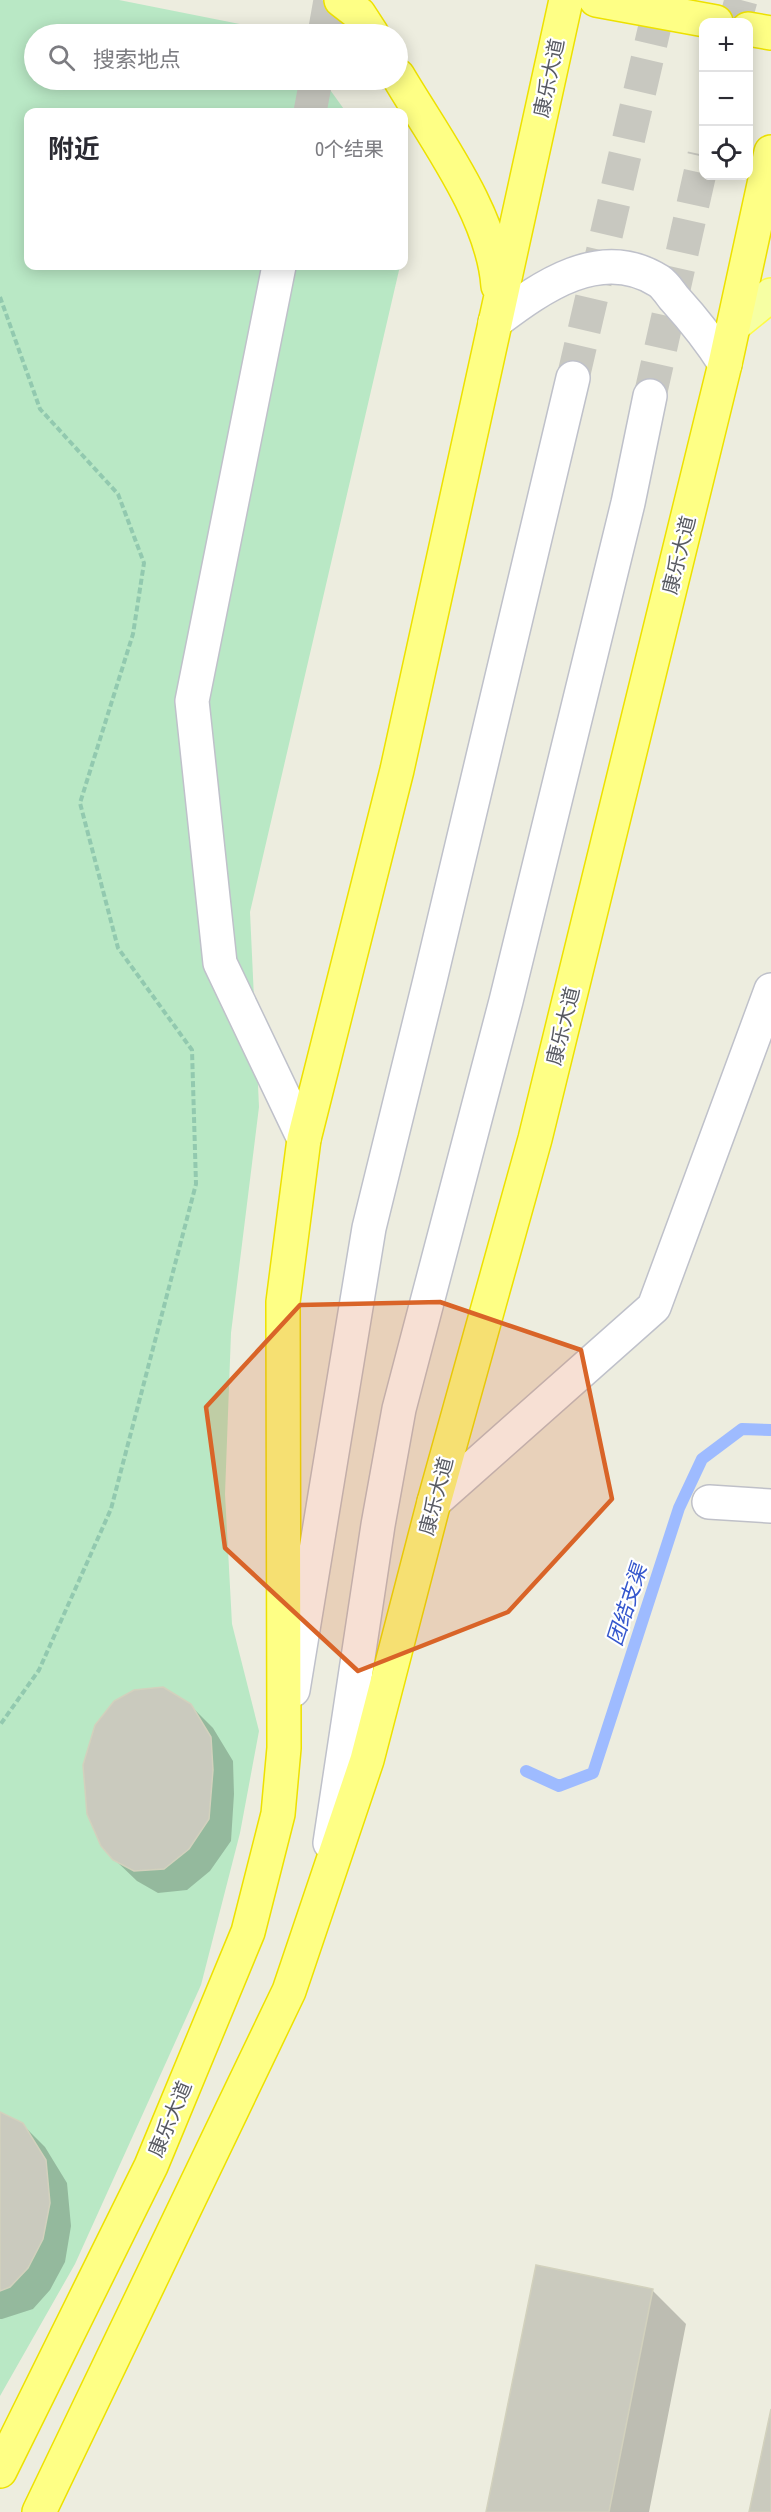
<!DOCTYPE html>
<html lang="zh">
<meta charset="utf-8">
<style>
body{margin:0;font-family:"Archivo Narrow","Noto Sans SC",sans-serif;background:#f7f7f7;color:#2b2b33}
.controls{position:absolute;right:18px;top:18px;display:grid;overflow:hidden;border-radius:12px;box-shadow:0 3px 15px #0003}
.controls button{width:54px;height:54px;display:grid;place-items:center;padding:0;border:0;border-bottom:2px solid #e1e1e2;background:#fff;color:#2b2b33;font:30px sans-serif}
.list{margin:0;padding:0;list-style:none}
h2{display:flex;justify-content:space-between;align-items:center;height:78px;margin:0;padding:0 24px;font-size:26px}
h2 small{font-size:20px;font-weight:400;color:#7c7c81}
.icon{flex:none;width:33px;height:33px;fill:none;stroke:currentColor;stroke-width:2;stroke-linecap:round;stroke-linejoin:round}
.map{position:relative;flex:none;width:771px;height:2512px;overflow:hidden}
.search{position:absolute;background:#fff;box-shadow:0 3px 15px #0003;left:24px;top:24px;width:384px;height:66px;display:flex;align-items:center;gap:15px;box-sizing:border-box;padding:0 21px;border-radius:33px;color:#7c7c81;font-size:22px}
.panel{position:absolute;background:#fff;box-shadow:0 3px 15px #0003;left:24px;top:108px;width:384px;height:162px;border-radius:12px}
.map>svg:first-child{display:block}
</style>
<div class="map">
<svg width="771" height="2512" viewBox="0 0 771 2512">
<rect width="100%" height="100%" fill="#ededdf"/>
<path fill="#b9e8c5" d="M0,0h119l171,34h-256v46h289l23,32h-318v154h372l-150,646 9,195 -28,226 -6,161 7,130 27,107 -19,102 -39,152 -126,279 -75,132z"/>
<path fill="#0003" d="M190,1705l23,23 20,33 1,33 -3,47 -21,30 -23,19 -29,3 -21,-12 -23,-22z
M0,2114l22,10 23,23 22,36 4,43 -6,36 -15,28 -17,19 -31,10h-2z
M652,2290l34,34 -37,188h-161z"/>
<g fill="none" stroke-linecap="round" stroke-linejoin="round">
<path stroke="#9ebbff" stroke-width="12" d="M526,1771l33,15 34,-13 86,-265 23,-49 40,-30 29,1"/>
</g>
<path fill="#cacabe" stroke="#d2d1bd" stroke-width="1.5" d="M163,1687l28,17 20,33 2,33 -4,49 -20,30 -25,20 -30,2 -21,-11 -12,-14 -14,-32 -4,-49 12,-40 19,-24 20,-11z
M0,2112l23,11 23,37 4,43 -7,36 -15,29 -18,19 -10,4z
M536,2265l117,24 -44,223h-123z
M771,2409v103h-22z"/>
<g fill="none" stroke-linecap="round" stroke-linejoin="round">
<path stroke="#c8c8c0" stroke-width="33" stroke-dasharray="33 16" stroke-linecap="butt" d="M735,22l6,-22
M324,34l6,-34
M310,112l6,-32
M573,378l88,-378
M650,396l54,-241"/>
<g stroke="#bfc0c8" stroke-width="36">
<path id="street" d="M709,1502l62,4"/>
</g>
<g stroke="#bfc1ca" stroke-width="36">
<path id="secondary" d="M279,266l-87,435 28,262 84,176
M495,322c46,-35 106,-78 164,-41 6,4 11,12 15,17 19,21 36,42 51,66
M434,1502l220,-195 117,-317
M293,1690l76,-462 61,-248 143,-602
M330,1843l48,-318 21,-116 107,-408 122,-498 22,-107"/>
</g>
<g stroke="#fefb47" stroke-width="36">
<path id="primary" d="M734,325l37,-30"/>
</g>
<g stroke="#ede100" stroke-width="36">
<path id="highway" d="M341,0l18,14 13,20
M596,0l120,22
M748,29l23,4
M398,76c36,61 95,139 100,210
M0,2471l151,-305 97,-234 30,-118 6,-66 -1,-446 21,-163 93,-369 169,-770
M39,2512l250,-521 78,-231 67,-258 101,-363 190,-775 46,-212"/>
</g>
<path stroke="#92c9af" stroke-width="4" stroke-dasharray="6 3" stroke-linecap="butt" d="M0,297l40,112 78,85 26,69 -11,71 -53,169 38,145 74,102 4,134 -85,325 -72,161 -39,55"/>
<use href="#street" stroke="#fff" stroke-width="33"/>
<use href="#secondary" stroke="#fff" stroke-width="33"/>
<use href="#primary" stroke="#f6ffa3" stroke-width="33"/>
<use href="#highway" stroke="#feff85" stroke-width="33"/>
</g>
<path fill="#d96428" fill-opacity="0.2" stroke="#d96428" stroke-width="4.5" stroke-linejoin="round" d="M440,1302l141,48 31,149 -104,113 -150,59 -133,-123 -19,-141 94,-102z"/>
<g text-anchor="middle" stroke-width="4.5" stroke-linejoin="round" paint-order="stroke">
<g font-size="20" fill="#585a62" stroke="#fff">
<text transform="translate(549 78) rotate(-78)" y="7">康乐大道</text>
<text transform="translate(679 555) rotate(-76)" y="7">康乐大道</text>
<text transform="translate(563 1026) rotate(-76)" y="7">康乐大道</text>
<text transform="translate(436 1496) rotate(-75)" y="7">康乐大道</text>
<text transform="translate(170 2119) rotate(-67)" y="7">康乐大道</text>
</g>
<g font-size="21" font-style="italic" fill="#3557cd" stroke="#fff">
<text transform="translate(627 1605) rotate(-72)" y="7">团结支渠</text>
</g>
</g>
</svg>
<div class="controls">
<button>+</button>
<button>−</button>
<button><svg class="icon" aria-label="locate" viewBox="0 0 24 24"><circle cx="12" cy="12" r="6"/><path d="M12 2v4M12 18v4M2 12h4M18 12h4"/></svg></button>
</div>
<div class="search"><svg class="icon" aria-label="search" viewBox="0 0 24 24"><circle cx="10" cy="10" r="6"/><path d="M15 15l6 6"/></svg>搜索地点</div>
<section class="panel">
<h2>附近<small>0个结果</small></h2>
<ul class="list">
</ul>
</section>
</div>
